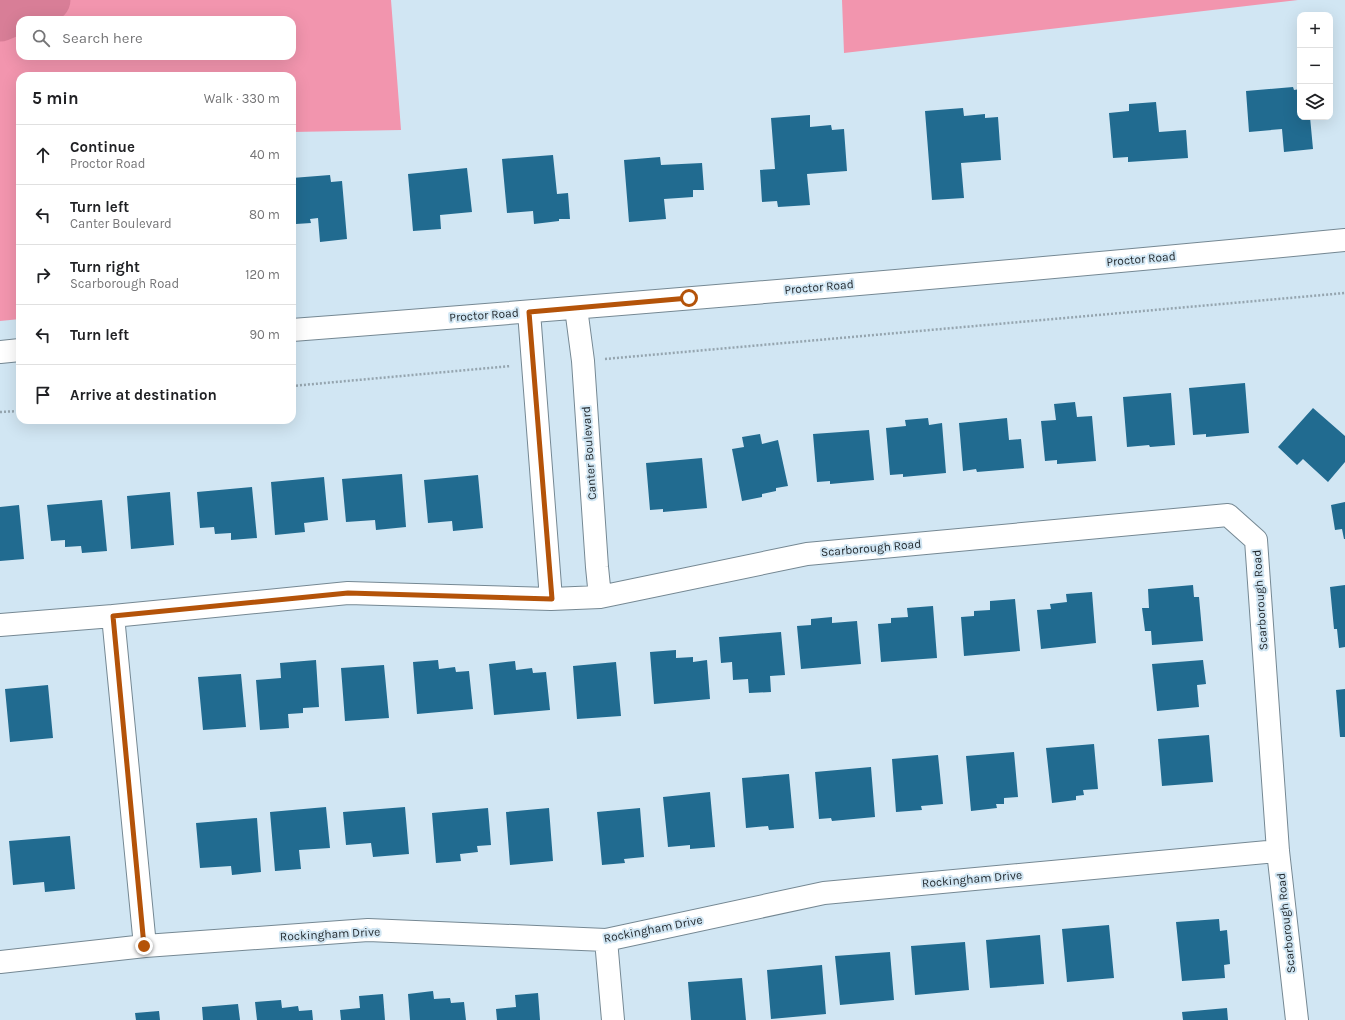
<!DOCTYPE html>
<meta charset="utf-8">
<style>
body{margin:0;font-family:Karla,sans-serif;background:#f2f2f2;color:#202124}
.controls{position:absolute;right:12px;top:12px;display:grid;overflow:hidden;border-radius:8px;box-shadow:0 4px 16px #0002}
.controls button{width:36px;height:36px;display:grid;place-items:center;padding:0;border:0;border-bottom:1px solid #e0e0e0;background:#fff;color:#202124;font:20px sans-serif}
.stop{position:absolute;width:12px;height:12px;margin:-9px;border:3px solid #b45309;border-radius:50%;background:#fff}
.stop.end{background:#b45309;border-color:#fff;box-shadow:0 1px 4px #0008}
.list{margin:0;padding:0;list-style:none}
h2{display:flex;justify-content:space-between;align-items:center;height:52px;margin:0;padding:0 16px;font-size:17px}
h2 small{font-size:13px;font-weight:400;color:#757577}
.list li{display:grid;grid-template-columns:26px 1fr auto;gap:12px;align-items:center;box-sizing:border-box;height:60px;padding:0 16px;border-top:1px solid #e0e0e0}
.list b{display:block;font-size:15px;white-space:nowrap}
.list p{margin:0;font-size:13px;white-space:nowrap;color:#757577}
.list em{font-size:13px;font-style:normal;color:#757577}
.icon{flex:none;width:22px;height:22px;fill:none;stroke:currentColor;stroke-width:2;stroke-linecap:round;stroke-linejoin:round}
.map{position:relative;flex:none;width:1345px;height:1020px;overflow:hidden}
.search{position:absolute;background:#fff;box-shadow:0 4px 16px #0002;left:16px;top:16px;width:280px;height:44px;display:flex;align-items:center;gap:10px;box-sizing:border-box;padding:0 14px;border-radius:12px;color:#757577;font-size:15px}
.panel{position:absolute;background:#fff;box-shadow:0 4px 16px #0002;left:16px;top:72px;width:280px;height:352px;border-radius:12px}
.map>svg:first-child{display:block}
</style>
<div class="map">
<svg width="1345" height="1020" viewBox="0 0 1345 1020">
<rect width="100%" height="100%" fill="#d1e6f3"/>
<path fill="#f295ae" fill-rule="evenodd" d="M0,0h391l10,130 -109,2v-56h-272v243l-20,2zM20,20h272v36h-272z
M842,0h456l-454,53z"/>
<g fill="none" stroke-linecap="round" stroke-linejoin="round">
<path stroke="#d87e97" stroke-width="43" d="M0,20l49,-20"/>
</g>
<path fill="#216b90" d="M1293,87l1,3 6,-1v28h10l3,32 -29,3 -2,-23 -33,3 -3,-41z
M1156,102l3,30 27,-2 2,28 -60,4v-5l-15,1 -4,-45 20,-2v-7z
M963,108l1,8 21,-2v4l13,-1 3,43 -40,3 3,35 -32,2 -7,-89z
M810,115v12l21,-2 1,5 12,-1 3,42 -40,3 3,31 -32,2 -1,-6 -15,1 -2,-32 15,-1 -4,-51z
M553,155l4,39 11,-1 2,26h-11v2l-25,3 -1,-13 -26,2 -5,-54z
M660,157l1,8 41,-2 2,27h-11v7l-29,2 2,20 -37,3 -5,-62z
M467,168l5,44 -32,3 1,14 -28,2 -5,-57z
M330,175l1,7 11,-1 5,58 -27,3 -2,-24 -8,1 1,4 -15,1v-5h-4v-41z
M1245,383l4,50 -43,4v-3l-13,1 -4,-47z
M1171,393l4,52 -25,2 -1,-2 -22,2 -4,-50z
M1075,402l2,15 15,-1 4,45 -39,3v-4l-12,1 -4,-40 15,-1 -2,-16z
M1313,408l32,28v26l-17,20 -25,-23 -6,6 -19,-18z
M928,418l1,7 13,-2 4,50 -43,4v-3l-13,1 -4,-47 20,-2 -1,-6z
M1007,418l2,22 12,-1 3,29 -47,4 -1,-3 -13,2 -4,-48z
M869,430l5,50 -44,4v-3l-13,1 -4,-48z
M760,434l2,10 16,-4 10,46 -12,2v3l-14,3v3l-20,4 -10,-52 12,-2 -2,-10z
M702,458l5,50 -44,4v-3l-13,1 -4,-47z
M402,474l4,53 -30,3 -1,-10 -29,2 -4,-43z
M478,475l5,53 -30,3 -1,-10 -24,2 -4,-43z
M324,477l4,43 -24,3 1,9 -30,3 -4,-53z
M252,487l5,51 -26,2v-7l-16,1 -1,-7 -14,1 -3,-36z
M170,492l4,53 -43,4 -4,-53z
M102,500l5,51 -25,2 -1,-7 -16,1v-7l-14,1 -4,-36z
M1345,502v37h-1l-2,-10 -7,1 -4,-25z
M19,505l5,54 -24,2v-54z
M1193,585l1,12h5l4,44 -51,4 -1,-14h-6l-3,-23h7l-1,-19z
M1345,585v62l-6,1 -2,-19h-3l-4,-42z
M1092,592l4,51 -55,6 -4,-39 14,-1 -1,-5 17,-2 -1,-8z
M1015,599l5,52 -56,5 -3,-39 13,-1v-5l16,-1v-9z
M933,606l4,52 -56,4 -3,-38 13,-1v-5l17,-1 -1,-9z
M832,617v6l25,-2 4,43 -60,5 -4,-43 14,-1v-6z
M781,632l4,43 -15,1 1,16 -22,1 -1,-14 -15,1 -1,-18 -11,1 -2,-26z
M676,650v8l17,-1v5l14,-2 3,39 -56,5 -4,-52z
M316,660l3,47 -16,1v5l-15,1 1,14 -29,2 -4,-50 25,-2 -1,-15z
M438,660l1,9 16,-2 1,5 13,-1 4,38 -56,5 -4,-52z
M1203,660l3,24 -9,1 2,22 -42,4 -5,-47z
M515,661l1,9 16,-2 1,5 13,-1 4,38 -56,5 -5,-51z
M616,662l5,54 -44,3 -4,-53z
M384,665l5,53 -44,3 -4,-53z
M241,674l5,53 -43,3 -5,-53z
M48,685l5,53 -43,4 -5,-53z
M1345,689v48h-5l-4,-47z
M1209,735l4,47 -51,4 -4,-47z
M1094,744l4,45 -15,1 1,5 -8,1v4l-24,3 -6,-55z
M1014,752l4,45 -14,1v6h-8l1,4 -26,3 -5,-55z
M938,755l5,49 -22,2 1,4 -26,2 -4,-53z
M871,767l4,50 -43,4 -1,-3 -12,1 -4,-47z
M789,774l5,54 -25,2 -1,-4 -22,2 -4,-50z
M710,792l5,55 -25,2v-4l-22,2 -5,-50z
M326,807l4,41 -31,2 2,19 -26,2 -5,-59z
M405,807l4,47 -36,3 -2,-14 -25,2 -3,-33z
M488,808l3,37 -14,1 1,6 -18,2 1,7 -25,2 -4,-50z
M549,808l4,53 -43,4 -4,-53z
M640,808l4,49 -20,2 1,4 -23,2 -5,-53z
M257,818l4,54 -29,3 -1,-9 -31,2 -4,-45z
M70,836l5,53 -30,3 -1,-10 -31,3 -4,-44z
M1219,919l1,12 7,-1 3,34 -6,1 1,13 -43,3 -6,-59z
M1109,925l5,53 -47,4 -5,-53z
M1040,935l4,49 -54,4 -4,-48z
M965,942l4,48 -54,5 -4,-49z
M890,952l4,48 -54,5 -5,-49z
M822,965l4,49 -55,5 -4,-49z
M742,978l4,42h-55l-3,-38z
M433,991l1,8 16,-1 1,5 13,-1 2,18h-56l-2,-26z
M538,993l2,27h-43l-1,-11 20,-2 -1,-12z
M383,994l2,26h-44l-1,-10 20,-2 -1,-12z
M281,1000l1,8 16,-2 1,5 13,-1 1,10h-56l-2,-18z
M238,1004l2,16h-37l-1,-13z
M1227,1008l1,12h-45l-1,-8z
M159,1011l1,9h-24l-1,-7z"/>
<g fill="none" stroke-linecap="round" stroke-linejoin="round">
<g stroke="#758893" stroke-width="24">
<path id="minor" d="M576,308l7,53 14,206 3,30
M529,312l22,287
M292,330c351,-27 702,-56 1053,-90
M0,352l20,-2
M113,616l32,330
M0,625l113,-9 235,-23 203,6 49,-2 207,-43 421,-39 28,25 22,311 19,169
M606,940l7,80
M0,962l145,-16 223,-16 238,10 218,-47 454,-42"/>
</g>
<path stroke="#95a5af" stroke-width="2.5" stroke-dasharray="2 2" stroke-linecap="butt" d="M605,359l740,-66
M292,386l219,-20
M0,412l20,-1"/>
<use href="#minor" stroke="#fff" stroke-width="22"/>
</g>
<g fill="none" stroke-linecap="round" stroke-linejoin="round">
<path stroke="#b45309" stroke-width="5" d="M144,946l-31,-330 235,-23 204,6 -23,-287 160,-14"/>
</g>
<g text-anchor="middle" stroke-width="4" stroke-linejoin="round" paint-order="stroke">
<g font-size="12" fill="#242b30" stroke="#d1e6f3">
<text transform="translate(1141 259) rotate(-5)" y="4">Proctor Road</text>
<text transform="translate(819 287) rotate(-5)" y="4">Proctor Road</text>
<text transform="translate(484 315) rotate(-4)" y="4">Proctor Road</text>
<text transform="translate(589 453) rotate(-94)" y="4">Canter Boulevard</text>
<text transform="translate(871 548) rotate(-5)" y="4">Scarborough Road</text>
<text transform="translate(1260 600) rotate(-94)" y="4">Scarborough Road</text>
<text transform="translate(972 879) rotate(-5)" y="4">Rockingham Drive</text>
<text transform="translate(1286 923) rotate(-96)" y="4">Scarborough Road</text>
<text transform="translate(653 929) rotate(-11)" y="4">Rockingham Drive</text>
<text transform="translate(330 934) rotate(-3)" y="4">Rockingham Drive</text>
</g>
</g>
</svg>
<div class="controls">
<button>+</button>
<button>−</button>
<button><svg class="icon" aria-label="layers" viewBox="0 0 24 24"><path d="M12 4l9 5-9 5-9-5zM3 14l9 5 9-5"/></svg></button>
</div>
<div class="stop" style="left:689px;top:298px"></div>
<div class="stop end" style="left:144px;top:946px"></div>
<div class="search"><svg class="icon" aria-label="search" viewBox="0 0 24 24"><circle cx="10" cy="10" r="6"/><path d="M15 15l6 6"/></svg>Search here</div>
<section class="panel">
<h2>5 min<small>Walk · 330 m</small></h2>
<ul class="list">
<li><svg class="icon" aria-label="ahead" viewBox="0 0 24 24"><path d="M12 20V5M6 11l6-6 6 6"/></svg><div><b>Continue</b><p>Proctor Road</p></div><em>40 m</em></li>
<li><svg class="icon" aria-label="left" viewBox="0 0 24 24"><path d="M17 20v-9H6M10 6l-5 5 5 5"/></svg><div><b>Turn left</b><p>Canter Boulevard</p></div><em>80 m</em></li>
<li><svg class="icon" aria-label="right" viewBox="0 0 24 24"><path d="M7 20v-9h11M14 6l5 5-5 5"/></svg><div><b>Turn right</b><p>Scarborough Road</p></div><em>120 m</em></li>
<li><svg class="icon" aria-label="left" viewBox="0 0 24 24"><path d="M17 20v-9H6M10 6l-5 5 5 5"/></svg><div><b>Turn left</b></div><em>90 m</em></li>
<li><svg class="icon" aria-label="arrive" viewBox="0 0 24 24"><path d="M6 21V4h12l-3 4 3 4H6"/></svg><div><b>Arrive at destination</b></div></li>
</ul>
</section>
</div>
